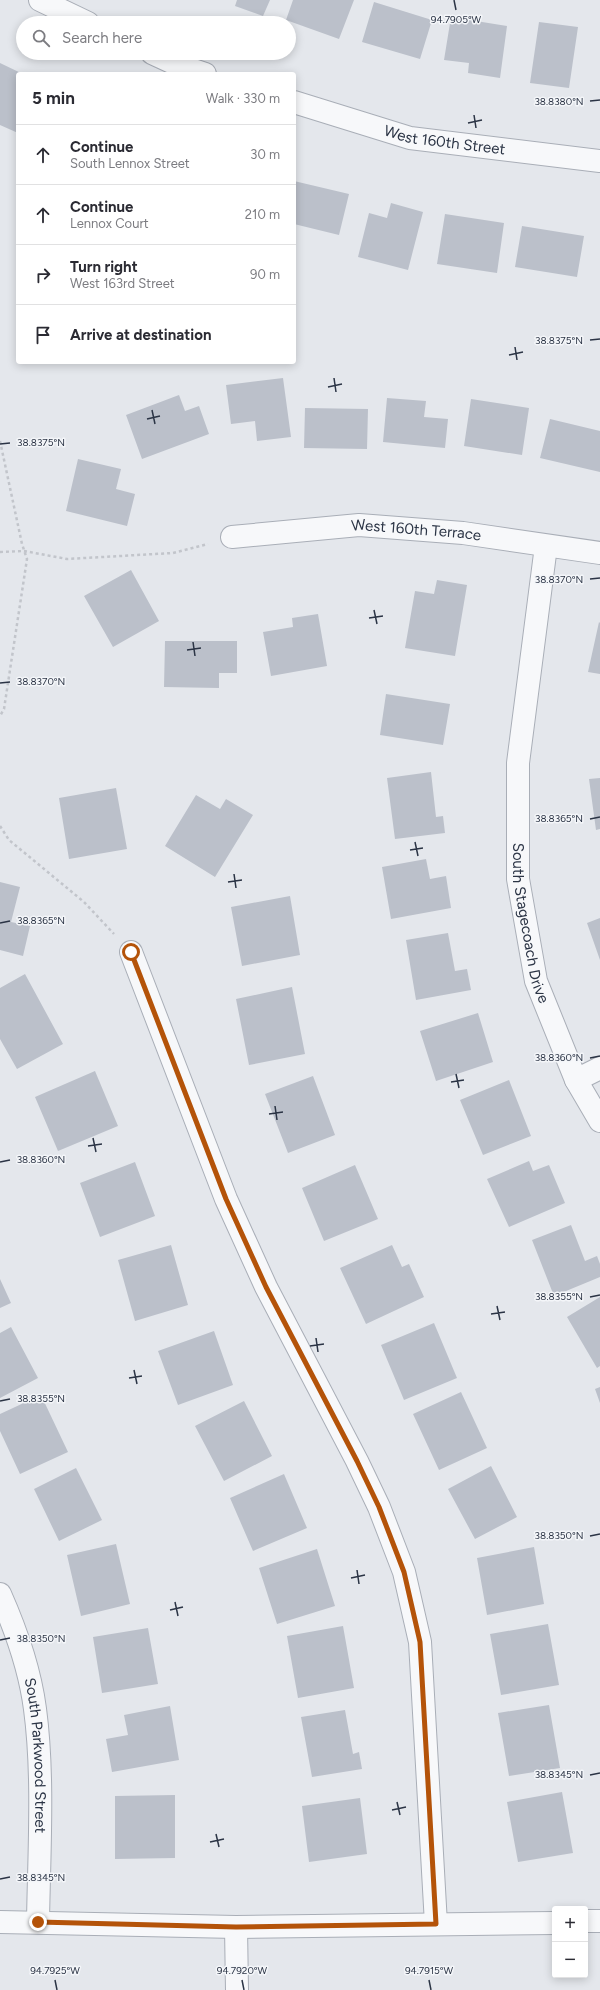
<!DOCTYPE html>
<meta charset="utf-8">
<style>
body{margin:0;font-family:Figtree,sans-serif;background:#f7f7f7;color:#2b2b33}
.controls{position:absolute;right:12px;bottom:12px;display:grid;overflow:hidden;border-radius:4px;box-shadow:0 2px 10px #0003}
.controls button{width:36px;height:36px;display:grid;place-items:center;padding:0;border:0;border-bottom:1px solid #e1e1e2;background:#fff;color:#2b2b33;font:20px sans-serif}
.stop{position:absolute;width:12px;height:12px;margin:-9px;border:3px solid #b45309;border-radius:50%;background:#fff}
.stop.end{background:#b45309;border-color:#fff;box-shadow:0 1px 4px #0008}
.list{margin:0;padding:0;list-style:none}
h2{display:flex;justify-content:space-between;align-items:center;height:52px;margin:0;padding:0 16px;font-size:17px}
h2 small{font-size:13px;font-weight:400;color:#7c7c81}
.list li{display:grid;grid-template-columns:26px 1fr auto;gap:12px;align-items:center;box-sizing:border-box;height:60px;padding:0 16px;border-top:1px solid #e1e1e2}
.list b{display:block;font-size:15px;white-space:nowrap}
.list p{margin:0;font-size:13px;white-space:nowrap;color:#7c7c81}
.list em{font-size:13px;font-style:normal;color:#7c7c81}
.icon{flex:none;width:22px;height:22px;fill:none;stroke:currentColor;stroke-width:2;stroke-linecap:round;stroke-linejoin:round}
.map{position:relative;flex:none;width:600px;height:1990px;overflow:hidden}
.search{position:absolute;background:#fff;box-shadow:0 2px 10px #0003;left:16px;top:16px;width:280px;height:44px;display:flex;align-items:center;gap:10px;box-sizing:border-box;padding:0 14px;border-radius:22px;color:#7c7c81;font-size:15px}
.panel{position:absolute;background:#fff;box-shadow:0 2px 10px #0003;left:16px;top:72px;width:280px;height:292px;border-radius:4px}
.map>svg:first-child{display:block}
</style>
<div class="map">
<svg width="600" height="1990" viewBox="0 0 600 1990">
<rect width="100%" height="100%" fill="#e4e7ec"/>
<path fill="#bbc0ca" d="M237,0h33l-7,16 -28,-10z
M293,0h61l-15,39 -53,-19z
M374,2l58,18 -12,39 -58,-17z
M451,17l56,9 -7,52 -32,-5 1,-10 -25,-3z
M539,22l39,5 -9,61 -39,-5z
M0,63l23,11h-5v59l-18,-8z
M294,181l55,13 -10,41 -45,-11z
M391,203l32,9 -15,58 -50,-13 11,-44 18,5z
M445,214l59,9 -7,50 -60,-9z
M522,226l62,10 -7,41 -62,-10z
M283,378l8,59 -34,4 -2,-20 -24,3 -5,-39z
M179,395l6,16 14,-5 10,28 -67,25 -16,-44z
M387,398l39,3 -2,16 24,2 -3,29 -62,-6z
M471,399l58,9 -7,47 -58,-9z
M305,408l63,1 -1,40 -63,-1z
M550,419l50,12v41l-60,-14z
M78,459l43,10 -5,20 19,5 -8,32 -61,-15z
M131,570l28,51 -46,26 -29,-51z
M437,580l30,5 -12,71 -50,-8 10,-57 19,3z
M318,614l9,52 -56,10 -8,-44 30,-5 -1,-9z
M599,622l1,1v51l-12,-2z
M165,641h72v32h-18v15l-55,-1z
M386,694l64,10 -7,41 -63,-10z
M431,772l5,45 7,-1 2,17 -50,6 -8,-61z
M600,778v51l-4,1 -7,-51z
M116,788l11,61 -58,10 -10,-61z
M196,795l24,14 6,-10 27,16 -38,62 -50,-31z
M426,859l4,20 16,-3 5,32 -60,11 -9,-52z
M0,882l20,5 -9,35 19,4 -7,30 -23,-6z
M290,896l10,59 -58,11 -11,-59z
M600,918v42l-13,-37z
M448,933l7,38 12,-2 4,21 -55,10 -10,-60z
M25,974l38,70 -46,25 -17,-30v-51z
M292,987l13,67 -56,11 -13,-66z
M478,1013l15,49 -57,19 -16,-50z
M95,1071l23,55 -60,25 -23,-54z
M313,1076l22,59 -47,18 -23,-59z
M509,1080l22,56 -48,19 -23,-55z
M529,1161l4,10 16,-6 16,38 -56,24 -22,-48z
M135,1162l20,54 -55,21 -20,-54z
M355,1165l23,54 -54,22 -22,-53z
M571,1225l14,36 12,-5 3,8v13l-46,19 -22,-56z
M171,1245l17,60 -53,16 -17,-61z
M392,1245l10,22 7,-3 15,33 -58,27 -26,-56z
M0,1279l11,24 -11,5z
M600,1297v69l-3,2 -30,-51z
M434,1323l23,55 -53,22 -23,-55z
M11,1327l27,51 -38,20v-65z
M214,1331l19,54 -55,20 -20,-54z
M600,1387v16l-5,-14z
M461,1392l26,56 -48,22 -26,-56z
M41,1395l27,57 -48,22 -20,-43v-17z
M244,1401l28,55 -48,25 -29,-55z
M491,1466l26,51 -42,22 -27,-50z
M76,1468l26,52 -43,21 -25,-52z
M284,1474l23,54 -54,23 -23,-53z
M116,1544l14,60 -49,12 -14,-61z
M534,1547l10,57 -57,11 -10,-57z
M317,1549l18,57 -58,18 -18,-56z
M548,1624l11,61 -58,10 -11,-61z
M343,1626l11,62 -56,10 -11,-62z
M148,1628l10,56 -56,9 -9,-56z
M549,1705l11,63 -51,8 -11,-63z
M170,1706l9,54 -67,12 -6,-33 22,-4 -4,-20z
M345,1710l8,44 6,-2 3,17 -50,8 -11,-60z
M562,1792l11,61 -55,9 -11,-60z
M175,1795v63l-60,1v-63z
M360,1798l7,56 -58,8 -7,-56z"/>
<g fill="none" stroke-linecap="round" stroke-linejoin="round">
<g stroke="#a9aeb7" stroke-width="24">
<g id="minor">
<path d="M40,0l48,23"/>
<path d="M152,53l26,12 27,9"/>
<path id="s1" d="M294,102l116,36 190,23"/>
<path id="s2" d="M232,537l127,-12 104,8 137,20"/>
<path id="s3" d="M546,546l-28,217v116l18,102 40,99 24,41"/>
<path d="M131,952l95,247 40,88 91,174 22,46 25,65 16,70 16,282"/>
<path d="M576,1080l24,-12"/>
<path id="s4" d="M0,1594c16,36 30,76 35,115 9,67 4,145 3,213"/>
<path d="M236,1927l1,63"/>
</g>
</g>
<g stroke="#a9aeb7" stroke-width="24">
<path id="tertiary" d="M585,1921h15
M0,1922l236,5 319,-4"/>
</g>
<path stroke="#c2c5cb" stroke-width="2.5" stroke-dasharray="3 3" stroke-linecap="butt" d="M0,441l22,103 5,15 -23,150 -4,7
M0,552l24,-1 43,8 106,-6 35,-9
M0,826l9,14 75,62 30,32"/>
<use href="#minor" stroke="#f7f8fa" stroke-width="22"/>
<use href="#tertiary" stroke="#f7f8fa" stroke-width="22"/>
</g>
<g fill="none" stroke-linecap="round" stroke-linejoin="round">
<path stroke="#b45309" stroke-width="5" d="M38,1922l198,5 200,-3 -16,-282 -16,-70 -25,-65 -22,-46 -91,-174 -40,-88 -95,-247"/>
</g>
<path fill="none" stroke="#2b3445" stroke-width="1.5" d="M454,0l2,10M590,101l10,-1M474,115l2,13M468,123l14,-3M590,340l10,-1M515,347l2,13M509,355l14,-3M334,378l2,14M328,387l14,-3M152,410l3,14M147,419l13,-3M0,444l10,-1M590,579l10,-1M374,610l3,14M369,618l14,-2M193,642l2,14M187,650l14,-2M0,683l10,-1M590,819l10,-2M415,842l3,14M410,850l13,-2M234,874l2,14M228,882l14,-2M0,923l10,-2M590,1058l10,-2M456,1074l3,14M451,1082l13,-2M275,1106l2,14M269,1114l14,-2M93,1138l3,14M88,1146l14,-2M0,1162l10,-2M590,1297l10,-2M497,1306l3,14M491,1314l14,-2M316,1338l2,14M310,1346l14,-2M134,1370l3,14M129,1378l13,-2M0,1401l10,-2M590,1536l10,-2M357,1570l2,14M351,1578l14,-3M175,1602l3,14M170,1610l13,-3M0,1640l10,-2M590,1775l10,-2M397,1802l3,13M392,1810l14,-3M216,1834l3,13M210,1842l14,-3M0,1879l10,-2M55,1980l2,10M242,1980l2,10M429,1980l2,10"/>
<g text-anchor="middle" stroke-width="3" stroke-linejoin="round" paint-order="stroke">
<g font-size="15" fill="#2b3445" stroke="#f4f6f9">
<text dy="5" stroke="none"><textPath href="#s1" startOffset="156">West 160th Street</textPath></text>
<text dy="5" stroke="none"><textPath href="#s2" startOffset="185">West 160th Terrace</textPath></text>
<text dy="5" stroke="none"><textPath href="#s3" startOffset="380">South Stagecoach Drive</textPath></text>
<text dy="5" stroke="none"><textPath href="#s4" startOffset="167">South Parkwood Street</textPath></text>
</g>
</g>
<g font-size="10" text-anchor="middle" fill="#2b3445" stroke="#f4f6f9" stroke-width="3" stroke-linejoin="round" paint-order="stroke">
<text x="456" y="23">94.7905°W</text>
<text x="559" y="105">38.8380°N</text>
<text x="559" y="344">38.8375°N</text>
<text x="41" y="446">38.8375°N</text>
<text x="559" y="583">38.8370°N</text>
<text x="41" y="685">38.8370°N</text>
<text x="559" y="822">38.8365°N</text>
<text x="41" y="924">38.8365°N</text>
<text x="559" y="1061">38.8360°N</text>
<text x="41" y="1163">38.8360°N</text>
<text x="559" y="1300">38.8355°N</text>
<text x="41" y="1402">38.8355°N</text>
<text x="559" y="1539">38.8350°N</text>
<text x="41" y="1642">38.8350°N</text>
<text x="559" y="1778">38.8345°N</text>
<text x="41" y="1881">38.8345°N</text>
<text x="55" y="1974">94.7925°W</text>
<text x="242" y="1974">94.7920°W</text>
<text x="429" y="1974">94.7915°W</text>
</g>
</svg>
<div class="controls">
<button>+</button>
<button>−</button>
</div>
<div class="stop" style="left:131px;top:952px"></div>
<div class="stop end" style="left:38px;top:1922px"></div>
<div class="search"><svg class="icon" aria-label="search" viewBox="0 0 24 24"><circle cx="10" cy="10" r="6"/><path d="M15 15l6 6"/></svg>Search here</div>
<section class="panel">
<h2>5 min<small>Walk · 330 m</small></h2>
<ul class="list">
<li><svg class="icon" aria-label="ahead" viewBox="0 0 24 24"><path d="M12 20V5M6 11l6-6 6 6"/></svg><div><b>Continue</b><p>South Lennox Street</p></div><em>30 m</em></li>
<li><svg class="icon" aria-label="ahead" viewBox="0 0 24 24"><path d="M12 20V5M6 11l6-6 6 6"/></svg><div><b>Continue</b><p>Lennox Court</p></div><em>210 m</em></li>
<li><svg class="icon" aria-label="right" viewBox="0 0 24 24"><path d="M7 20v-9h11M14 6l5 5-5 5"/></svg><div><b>Turn right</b><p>West 163rd Street</p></div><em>90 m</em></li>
<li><svg class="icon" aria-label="arrive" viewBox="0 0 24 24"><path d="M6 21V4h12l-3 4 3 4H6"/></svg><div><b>Arrive at destination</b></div></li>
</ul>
</section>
</div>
